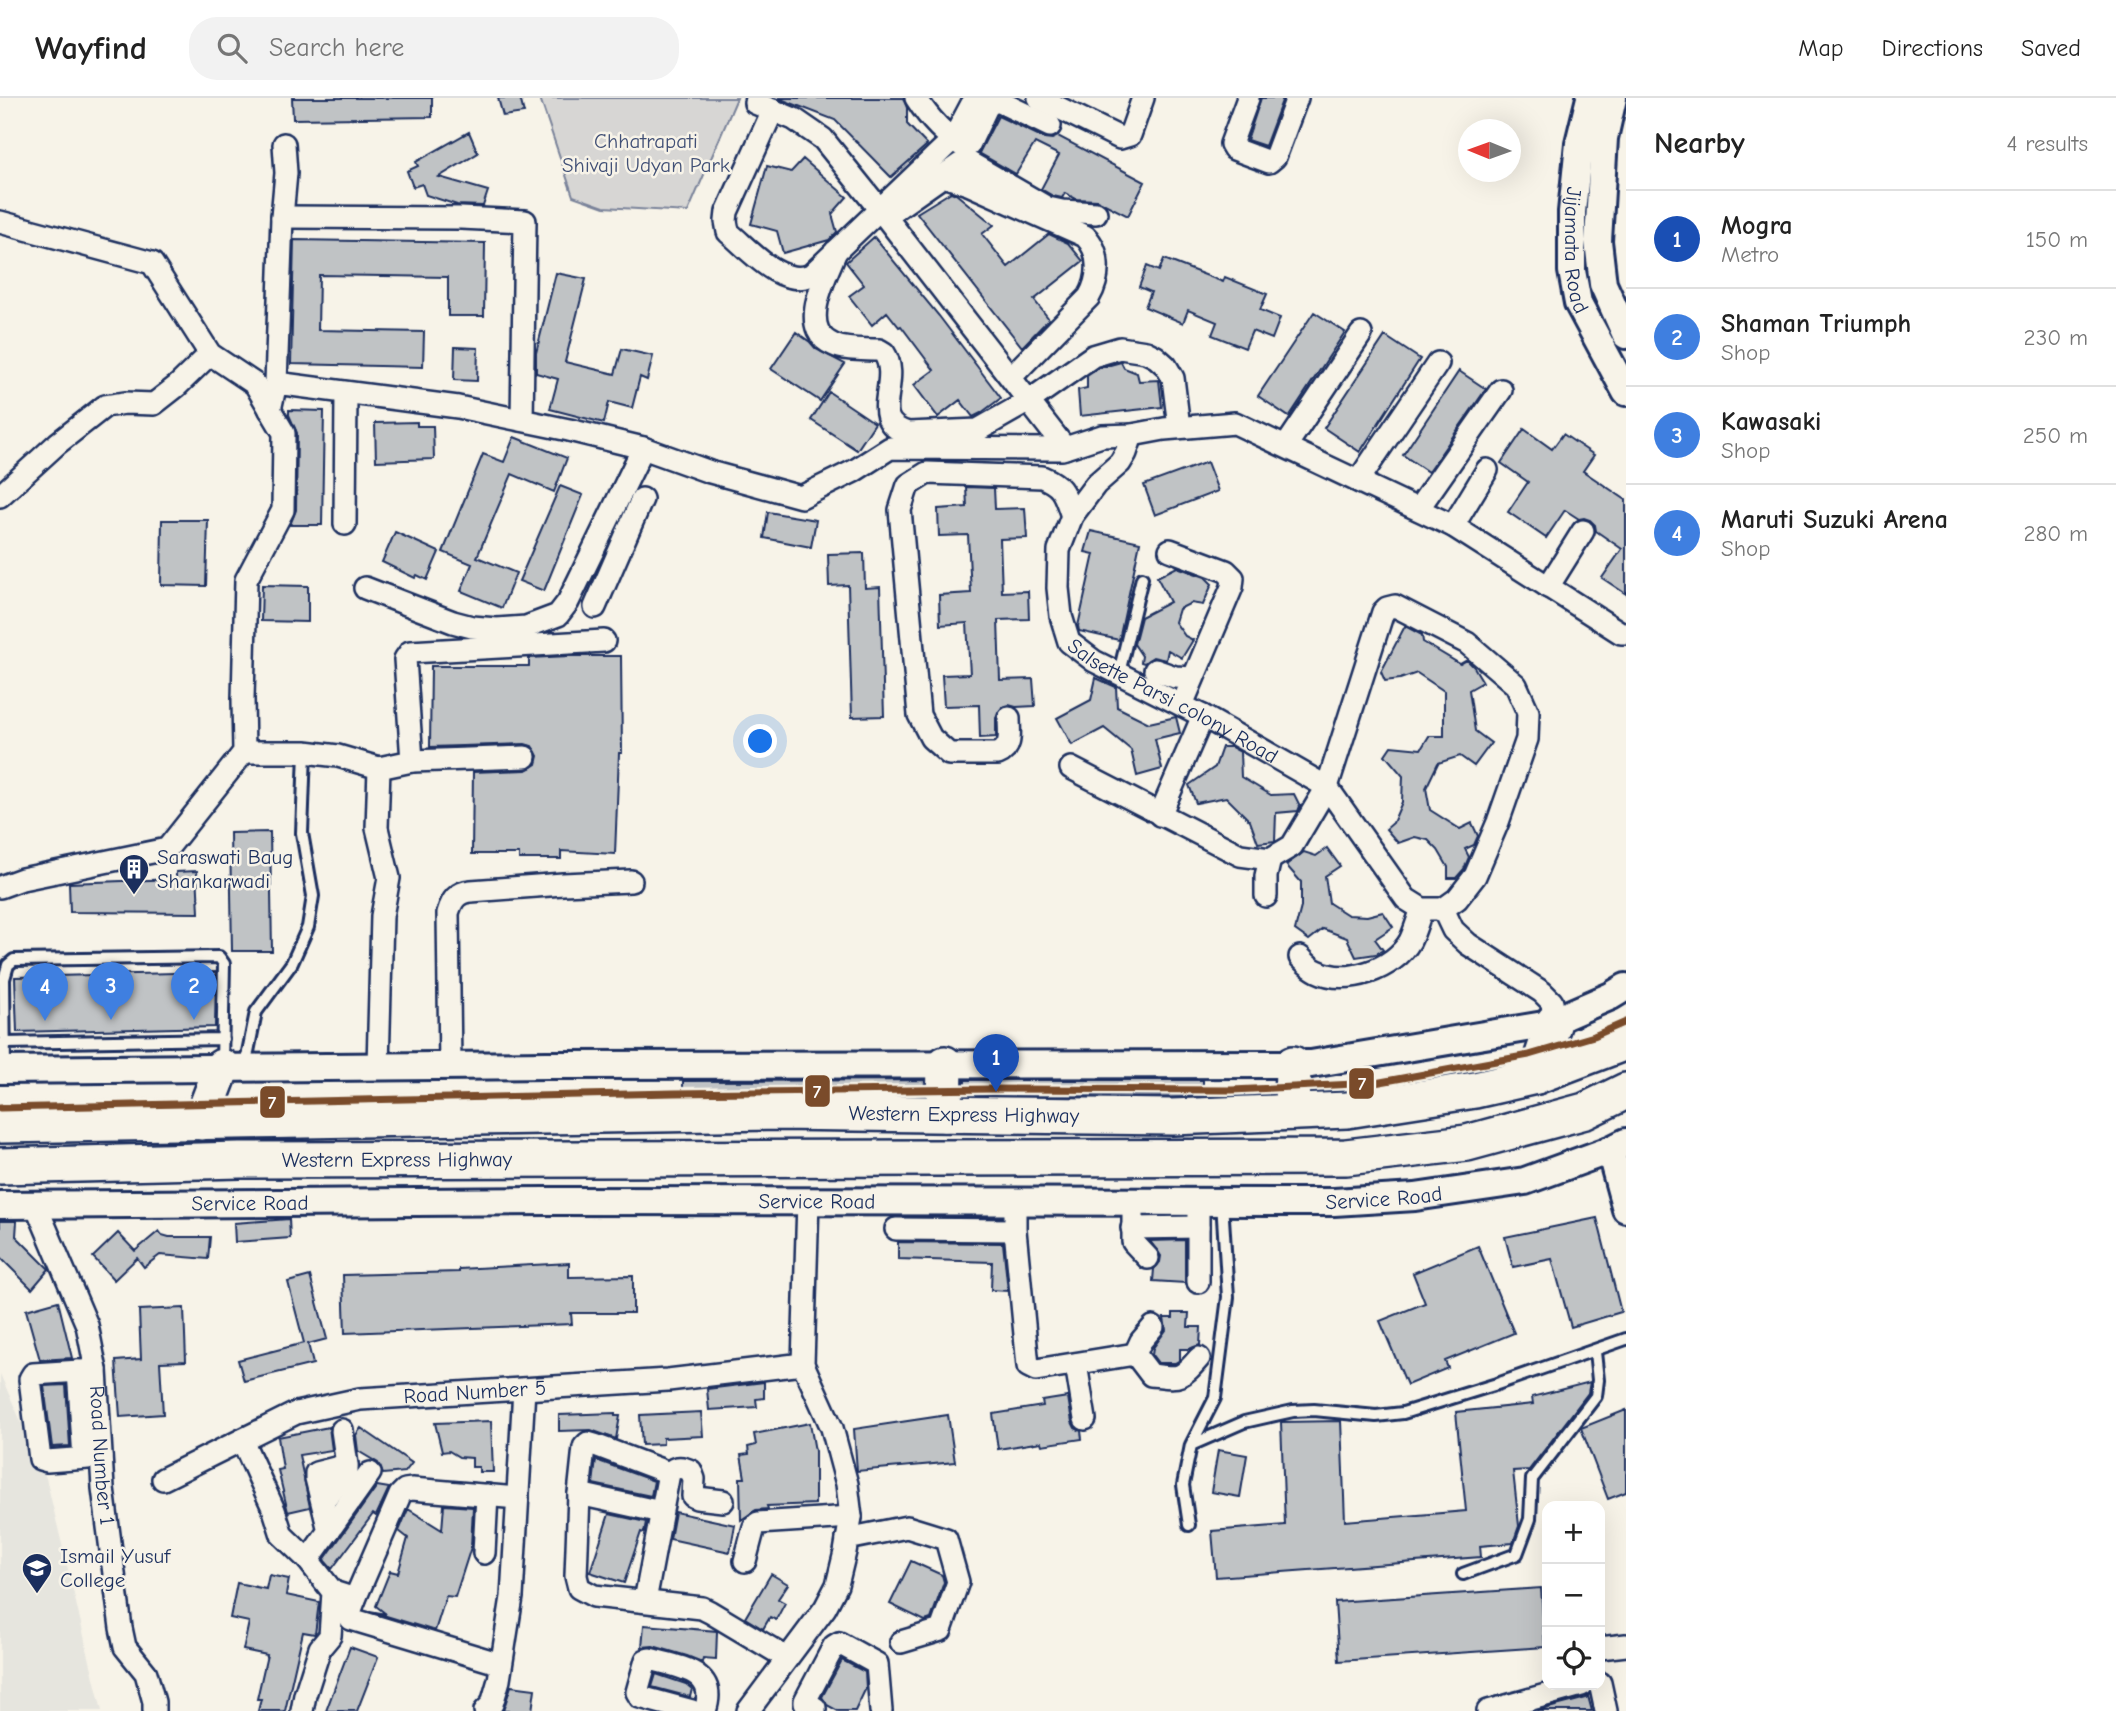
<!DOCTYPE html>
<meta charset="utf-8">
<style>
body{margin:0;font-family:"Comic Neue",sans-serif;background:#f2f2f2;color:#222}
.controls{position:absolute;right:21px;bottom:21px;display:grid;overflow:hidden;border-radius:14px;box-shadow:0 7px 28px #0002}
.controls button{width:63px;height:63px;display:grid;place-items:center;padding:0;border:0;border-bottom:2px solid #e0e0e0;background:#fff;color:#222;font:35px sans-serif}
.compass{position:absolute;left:1458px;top:21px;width:63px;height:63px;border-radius:50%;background:#fff;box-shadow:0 7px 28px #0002;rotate:271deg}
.you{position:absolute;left:761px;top:644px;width:24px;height:24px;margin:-18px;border:5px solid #fff;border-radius:50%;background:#1a73e8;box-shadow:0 0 0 10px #1a73e833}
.badge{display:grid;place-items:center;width:46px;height:46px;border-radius:50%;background:#111827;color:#fff;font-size:23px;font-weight:700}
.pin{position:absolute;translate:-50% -58px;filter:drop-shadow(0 2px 4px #0008)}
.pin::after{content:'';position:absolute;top:37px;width:24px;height:21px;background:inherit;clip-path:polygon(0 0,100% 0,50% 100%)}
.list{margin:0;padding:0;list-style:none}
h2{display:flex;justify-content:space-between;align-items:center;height:91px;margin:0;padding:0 28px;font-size:30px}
h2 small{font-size:23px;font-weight:400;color:#767676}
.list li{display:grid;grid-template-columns:46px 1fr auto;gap:21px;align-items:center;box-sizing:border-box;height:98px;padding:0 28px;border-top:2px solid #e0e0e0}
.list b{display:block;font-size:26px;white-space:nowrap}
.list p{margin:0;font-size:23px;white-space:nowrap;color:#767676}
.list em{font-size:23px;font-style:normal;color:#767676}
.icon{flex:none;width:38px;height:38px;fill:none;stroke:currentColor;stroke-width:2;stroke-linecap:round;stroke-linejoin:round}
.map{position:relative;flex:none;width:1626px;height:1613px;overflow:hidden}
header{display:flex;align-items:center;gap:42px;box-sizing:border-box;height:98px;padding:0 35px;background:#fff;border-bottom:2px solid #e0e0e0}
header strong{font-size:33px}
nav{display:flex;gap:38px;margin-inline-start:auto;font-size:24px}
.search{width:490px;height:63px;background:#f2f2f2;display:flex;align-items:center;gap:18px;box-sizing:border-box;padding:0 24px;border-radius:28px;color:#767676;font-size:26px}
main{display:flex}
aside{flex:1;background:#fff}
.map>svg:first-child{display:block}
</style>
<header>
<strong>Wayfind</strong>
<div class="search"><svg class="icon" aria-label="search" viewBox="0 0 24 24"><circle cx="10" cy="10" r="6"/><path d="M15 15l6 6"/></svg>Search here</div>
<nav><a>Map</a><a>Directions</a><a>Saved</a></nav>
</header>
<main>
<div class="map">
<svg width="1626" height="1613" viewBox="0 0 1626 1613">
<rect width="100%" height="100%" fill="#f7f3e8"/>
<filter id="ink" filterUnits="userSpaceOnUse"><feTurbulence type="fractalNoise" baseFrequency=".0143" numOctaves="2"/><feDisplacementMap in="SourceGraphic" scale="14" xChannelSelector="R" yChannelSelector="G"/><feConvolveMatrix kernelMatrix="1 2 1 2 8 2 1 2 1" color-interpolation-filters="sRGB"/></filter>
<g filter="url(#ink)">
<path fill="#e6e5de" d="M0,1276l46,104 56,233h-102z"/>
<path fill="#d7d6d4" stroke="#798299" stroke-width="2" d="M540,0h197l-49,114 -84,-5 -31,-11z"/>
<path fill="#c0c3c5" stroke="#1b2f5e" stroke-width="2" d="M292,0h140v19l-139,2z
M498,0h22l4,15 -21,3z
M778,0h125l4,10v16l20,21 -36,32 -56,-57z
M1261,0h22l-18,48 -18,-6z
M998,18l46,22 8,1 6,-3 87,46 -17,34 -31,-16 -21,-1 -11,-6 -3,5 -9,-2 -12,-7 18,-34 -24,-12 -19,31 -37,-21z
M469,34l9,21 -39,24 49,14 -5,15 -26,-1 -31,-10 -4,-11 -9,3 -6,-16 11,-5 -2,-4z
M803,61l44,38 -15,17 5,18 -8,8 -46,13 -6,-22 -26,-7 16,-58 24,6z
M951,94l5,2 38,31 -12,9 26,33 41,-33 19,9 15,18 -49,39 15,19 -27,28 -105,-134z
M874,139l65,79 62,82 -20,15 -8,4 -13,-17 -22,17 -24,-32 20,-15 -33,-44 -2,1 -12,-15 -15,13 -23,-29 15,-11 -18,-23z
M294,142l191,3 -1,73h-36v-39l-129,-2 -1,55 106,2 -1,35 -132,-3z
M1164,161l59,23 2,-5 42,17 -7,16 20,8 -8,21 -20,-8 -7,17 -33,-13 5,-13 -29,-12 -5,13 -38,-16 6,-15 -12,-5 8,-21 12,5z
M556,175l30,6 -21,83 50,12 7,-25 31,7 -6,24 -7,-3 -8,31 -23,-6 -5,21 -54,-14 8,-30 -22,-6v-20z
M1314,214l31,20 -56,85 -31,-21z
M796,234l14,10 6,7 29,15 -25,37 -49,-32z
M1385,238l35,23 -60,93 -36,-24z
M455,249l23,1 -1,33 -23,-1z
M1121,264l3,6 13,5 2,8 20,-1 3,27 -82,9 -2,-26 9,-2v-12l12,-8z
M1459,273l27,18 -58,83 -25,-17z
M829,294l46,31 -18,27 -46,-30z
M289,312l35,1 -2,114h-32l6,-15 1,-77 -8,-18z
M417,324v4h16l1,33 -58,2 -1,-38z
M1524,331l28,20 11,-15 31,21 -11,16 43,29v94l-24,-16 20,-29 -26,-18 -1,-6 -5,-5 -6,-2 -5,1 -14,-9 -19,28 -38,-26 20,-30 -27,-19z
M514,339l53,21 -13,34 -42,-18 -35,83 39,16 -14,35 -41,-17 11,-27 -29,-12 40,-98 21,8z
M1207,364l11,29 -63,24 -11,-30z
M560,388l23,9 -39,96 -25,-10z
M966,389l28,1 1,21 30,-1 2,30 -27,1 2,53 26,-1 1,28 -31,1 2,60 33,-1 2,27 -19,1 -7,-2 -7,2 -6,11v19l-16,1 -1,-33 -35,1 -2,-31 28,-1 -3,-51 -27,2 -1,-30 32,-2 -3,-58 -29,1 -1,-27 29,-2z
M768,414l48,8 -5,27 -47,-9z
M162,422h46l-2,66 -45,-1z
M1091,433l49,11 -21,98 -40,-9 -1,-5 16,-72 -9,-2z
M395,434l44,20 -12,28 -10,-5 -2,3 -33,-16z
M864,455l1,35 15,-1 4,129 -32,1 -4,-132 -19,1 -1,-32z
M1177,469l28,10 7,7 -9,21 -12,-2 -12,6 -4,13 10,14 8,4 -11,18 -14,-8 -2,10 -13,-3 -9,6 -3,-1 1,-6 -8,-12 7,-27 29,-15 -13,-25z
M262,487l46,1v36l-47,-1z
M1405,528l17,9 1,7 37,22 7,-4 7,7 9,15 -14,8 6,41 16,12 -17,23 -14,-10 -22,7 -12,25 4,22 30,19 12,-6 6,13 -4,9 -9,4 4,8 -5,12 -8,9h-8v-11l-10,-17 -10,-10 -13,-3 -17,6 -12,-14 7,-6 9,-21 1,-26 -18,-21 6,-9 30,3 8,-13h15v-45l-27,-18 -17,6 -15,2 -4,-9z
M569,558h52l1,97h-3l-4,101 -54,-3v8h-42v-5h-47l1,-82 53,-2 10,-6 2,-8 -6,-10 -7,-2 -95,3 1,-81h98v-8z
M1096,580l20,9 1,20 32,16 27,-6 4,16 -25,6 7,30 -25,7 -6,-26 -27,-22 -32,17 -15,-27 34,-18z
M1222,649h9l9,5 1,25 30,18 23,-1 6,12 -2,5 -22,2 -1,28 -17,2 -8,-22 -24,-24 -30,6 -7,-18 26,-18z
M270,734l2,119h-40l-2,-118z
M1327,750l13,18 -15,10 4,27 19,12 19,1 16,-4 10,15 -18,12 8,11 -7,4 -20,3 -9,-19 -24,-9 -14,11 -14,-10 6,-23v-25l-15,-17 18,-13 12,4z
M197,773l2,42 -129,-1 -1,-29 107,-4v-7z
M216,874l-1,55 -198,5 -2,-55z
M925,982l-1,14 -146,-2 -95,1v-12z
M965,982h238v16l-238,-2z
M1597,1120l24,94 -50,15 -19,-68 -39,8 -8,-30z
M289,1121l1,19 -55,4 -1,-19z
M0,1123h17l-1,15 33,33 -17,20 -32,-32z
M159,1133l3,4 7,2h41l-2,22 -48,-4 -16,12 -7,-9 -23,22 -21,-23 25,-24 17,18z
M1185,1142v43l-32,-2 1,-12 6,-7 1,-6 -11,-15z
M898,1144l105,1 5,48 -17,-1 1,-28 -94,-3z
M1478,1148l36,87 -69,28 3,7 -41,17 -27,-64 45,-18 -12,-30z
M569,1165v14l64,-1v37h-62l1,11 -227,9 -2,-58 116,-3v-3z
M310,1178l17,63 -19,5 5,20 -69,17 -6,-21 66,-17 -16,-61z
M58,1203l14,57 -32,2 -14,-50z
M184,1210l2,53 -26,1 3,52 -43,3 -4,-56 25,-2 -2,-49z
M1173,1215h16l-1,14h13l-1,18 -11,4h-9v11l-5,3h-17l-6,-8 1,-7 13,-18 -2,-12h9z
M764,1284v16l-8,1 1,8 -48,3 -2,-21z
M1590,1284l-2,11 -59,77 -16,1 6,55 -6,17 -33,3 1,11 -265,20 -4,-46 73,-6 -4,-103 60,-1 4,100 121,-10 -10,-99 77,-8 -1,-7z
M66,1287l4,61 -18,1 -8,-61z
M1068,1299l4,25 3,6 6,3 1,8 -40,6 -1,-3 -43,7 -5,-35 50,-8 -1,-5z
M1626,1312v82l-18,7 -27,-71z
M701,1314l2,24 -40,2v6l-21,1 -2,-30z
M615,1315v3h5l-4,23 -25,-9 -32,1v-16z
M948,1317l7,47 -98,9 -3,-42z
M491,1323l2,51h-14v-5h-7v-9l-13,-1 -10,-6 -7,1 -7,-29z
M810,1325l5,28v53l-48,2 1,3 -12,1 -15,10 -1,-42h5l-4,-23 8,-1 -1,-7 8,-2 -2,-11z
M329,1329l3,23 -33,5 11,52 -22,5 -10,-42 5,-1 -5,-32z
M361,1330l51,35 -7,9 -22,2 -5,-11 -20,-12 -2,-16z
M1218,1352l29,5 -7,42 -29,-5z
M596,1362l58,21 -3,15 -58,-12z
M377,1388l12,2 -13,28 -3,-2 -41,55 -8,-9z
M444,1407l29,2 -2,40 -16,50 -9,-1 -11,35 -65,-20 16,3 -10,-8 14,-35 8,2 10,-35 -9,-7 9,-22 34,21z
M675,1414l60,13 -5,27 -60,-13z
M609,1416l37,8 -2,11 -3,-1 -17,51 -34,-11z
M911,1463l31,14 2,7 -13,37 -6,2 -35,-17z
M771,1476l17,10 -10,15 7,4 -9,17 -6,-3 -7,12 -18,-11z
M269,1477l20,4 -3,16 33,7 -4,32 -12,-2 -18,79h-27l3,-12h-4l10,-44 -24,-5 6,-28 -19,-4 7,-35 29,6z
M1541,1490l4,59 -206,14 -4,-59z
M644,1527l73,6 -1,28 -13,-1 -1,4 -15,-6 -34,-10 -11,1z
M350,1549l28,10 -21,54h-31z
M842,1562l23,12 1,16 -11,23h-17l-11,-6 -5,-8z
M656,1576l30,10 6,5 -2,8 -38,-10z
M511,1588l24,3 -3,22h-29z
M1588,1598l4,15h-55l49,-13z"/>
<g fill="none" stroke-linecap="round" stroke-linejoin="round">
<g stroke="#1b2f5e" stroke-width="16">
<path id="service" d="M1119,575l23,-95
M5,945l218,-4
M245,969l11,-55 36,-49 16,-36 5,-31 -11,-63 3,-81
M5,971l-1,-90 4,-14 6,-5 205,-3 5,7 -2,100
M1191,1347l53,-23 49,-11 21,-1 62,6 27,-3 94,-29 129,-45
M1189,1427l-6,-40 8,-40 24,-47 13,-101 -6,-95
M1463,1476l54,-20 13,-35 2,-40 64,-83 2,-16 -3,-28"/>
</g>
<g stroke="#1b2f5e" stroke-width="26">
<g id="minor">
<path d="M756,0l-1,5 39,16 29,20 62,77 180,232"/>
<path d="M916,0c12,19 28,37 48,49l5,-2 18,-38 6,-5h7l50,24"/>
<path d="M1039,0l81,40 10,-3 13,-37"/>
<path d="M1248,0l-17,46 3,5 35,13 6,-5 22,-59"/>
<path d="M773,12l-46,102 -1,9 2,11c22,18 53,56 83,43l136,-130 10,-13 18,-34"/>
<path d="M943,78l25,8 117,52c16,16 15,42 4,61l-78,80"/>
<path d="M893,113l67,-47 5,-1 7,1 76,44 14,3 34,2"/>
<path d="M282,119l179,1 64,3 -3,199"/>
<path d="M0,124l152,41 58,91 45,30 29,49 -1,77 -37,70 -3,119 1,53 -77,97 -145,30 -22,8"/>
<path d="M836,153c-10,25 -40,79 -2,94 13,6 31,4 45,5l5,3c19,28 -19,68 24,80l70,-3 51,-29 64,-45 27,-8 26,4 10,5 10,9 7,12 6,49"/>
<path d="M276,285l6,-166 4,-44 -2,-29"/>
<path d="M270,312l6,-27 182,24 111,23 74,18 67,24 91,25 53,-26 36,-23 172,1 40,-13 30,-1 32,-6 71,-6 218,103 168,107h5"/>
<path id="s1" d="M1132,337l-6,18 -6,10 -24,21 -24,32 -13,34 -1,38 3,28 8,26 25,19 109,55 124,71 79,112 16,10h21"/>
<path d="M1286,348l75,-112"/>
<path d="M1358,383l80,-118"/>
<path d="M0,398l58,-53 47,-37 20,-3 29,1 23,-18 33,-32"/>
<path d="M1418,411l83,-119"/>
<path d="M345,426l1,-131"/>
<path d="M1453,428l34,-56"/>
<path d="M1170,452l56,21 7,7 -1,9 -50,118"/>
<path d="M1548,489l35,-56"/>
<path d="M365,490l88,34 19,5 25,2 29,-2 32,-12 10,-13 75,-154"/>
<path d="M595,509l47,-108"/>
<path d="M1155,572l20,7 18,1"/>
<path d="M1009,620c0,14 4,30 -11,36h-49l-18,-16 -12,-23 -19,-205 8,-25 19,-12 115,4c22,9 22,17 30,39"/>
<path d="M244,654h61l33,4 41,12 -2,60 12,50 -7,38 -4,150"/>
<path d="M412,663l113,-4"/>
<path d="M379,670l33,-7 -7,-102 5,-7 194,-11"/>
<path d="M1071,670l169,87 30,4 22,-13 35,-59 56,-175 4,-4 8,-2 72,37 49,42 12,27 -1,27 -29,83 -23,54 -18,23 -14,10"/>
<path d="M1160,717l43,-99"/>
<path d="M1266,798v-20l4,-17"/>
<path d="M1443,811l10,21 15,14 74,48 10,10 2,20"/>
<path d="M1300,859c5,5 10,11 17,14 30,15 77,-2 93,-30 5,-10 8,-22 12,-32"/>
<path d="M450,968l-2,-153c4,-13 9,-21 23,-22l92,-7 68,-3"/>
<path d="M1015,1104v28l13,136 8,4 99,-16 16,21c29,3 29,5 48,-17"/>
<path id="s2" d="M35,1105l52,122 9,45 7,118 18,140 4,19 21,26 8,29v9"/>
<path d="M1133,1116v28l15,16"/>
<path d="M1132,1130l66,-1"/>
<path d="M896,1131l119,1"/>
<path d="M1198,1184v-80"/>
<path d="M1135,1256l6,-13 12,-14"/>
<path d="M1076,1266l9,55"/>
<path d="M96,1272l-63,4 -3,5 10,80 7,2 54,-4"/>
<path d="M78,1273l6,87"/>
<path d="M342,1332l5,35"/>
<path d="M242,1342l32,70 8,25 26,25 25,32 -3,44 -10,12 -15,47 -3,16"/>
<path d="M669,1375l-74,-28 -7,-2 -4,4 -5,47 -3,82 3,12 15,8 108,12 8,4 77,46"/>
<path id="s3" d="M163,1381l133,-66 64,-14 308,-19 135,-16"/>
<path d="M579,1396l82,18"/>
<path d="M322,1405l25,-30v-8l-31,8v5l13,53"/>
<path d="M847,1441l60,-12 39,12 12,43 -17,48 -40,12"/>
<path d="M484,1455l3,-58"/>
<path d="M308,1462l62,-87"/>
<path d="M745,1463l9,-34 4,-4 93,-6"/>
<path d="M333,1494l22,7 45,-104 5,-5 7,-1 106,9"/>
<path d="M355,1501l-6,16 2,4 150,45"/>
<path d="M645,1503l24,-128c7,-8 14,-6 22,-2l3,8 -1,17 4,2 26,3"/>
<path d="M1600,1550l26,-3"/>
<path d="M1600,1585l6,28"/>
<path d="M485,1613l7,-7 7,-24 13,-83 12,-208"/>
<path d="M692,1613l-52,-14 -3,-5 9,-32 4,-1c28,8 69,11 55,52"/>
<path d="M748,1613l77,-103 12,-23 8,-33 6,-35 -4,-33 -15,-56 -29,-64 5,-163"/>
<path d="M815,1613v-3l-10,-5v-2l29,-55 5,-3 38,21 4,47"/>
<path d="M1488,1613l94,-26"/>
</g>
</g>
<g stroke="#1b2f5e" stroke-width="32">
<g id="tertiary">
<path id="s4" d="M1590,0l-11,45 -7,69v59l6,32 48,89"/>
<path d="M1613,0l-9,40 -6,103 5,43 23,51"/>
<path d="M0,972l548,-5 763,-1 233,-39 67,-29 15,-9"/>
<path d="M1610,1052l16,59"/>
<path id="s5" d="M0,1107l548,-4 786,1 81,-5 110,-16 85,-31 16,-8"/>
</g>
</g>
<g stroke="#1b2f5e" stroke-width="40">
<g id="trunk">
<path d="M1536,978l18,-54"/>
<path d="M1292,1014l1,-48"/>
<path d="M944,1016l1,-50"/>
<path d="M201,1024l21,-55"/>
<path id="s6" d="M0,1027l778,-13 394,5 175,-7 128,-20 61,-14 90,-34"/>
<path id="s7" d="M0,1068l240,-6 1106,-3 121,-14 118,-32 41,-20"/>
</g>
</g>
<use href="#service" stroke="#f7f3e8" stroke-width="10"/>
<use href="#minor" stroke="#f7f3e8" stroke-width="21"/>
<use href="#tertiary" stroke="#f7f3e8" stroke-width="26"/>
<use href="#trunk" stroke="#f7f3e8" stroke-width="35"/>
<g stroke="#f7f3e8" stroke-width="12">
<path id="metro-1" d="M0,1010l674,-15 318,-4 240,1 143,-7 154,-28 65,-19 32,-14"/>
</g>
<use href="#metro-1" stroke="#7a4b2a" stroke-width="7"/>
</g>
</g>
<defs>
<g id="building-pin" transform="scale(1.575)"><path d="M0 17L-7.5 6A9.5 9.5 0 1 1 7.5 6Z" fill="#1b2f5e" stroke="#f7f3e8"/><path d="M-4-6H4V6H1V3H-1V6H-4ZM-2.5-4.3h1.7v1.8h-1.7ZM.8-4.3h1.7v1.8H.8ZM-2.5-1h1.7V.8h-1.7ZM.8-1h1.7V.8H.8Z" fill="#fff"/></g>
<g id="university-pin" transform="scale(1.575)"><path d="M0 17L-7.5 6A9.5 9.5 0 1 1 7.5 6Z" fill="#1b2f5e" stroke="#f7f3e8"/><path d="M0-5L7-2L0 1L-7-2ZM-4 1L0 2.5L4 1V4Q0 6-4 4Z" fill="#fff"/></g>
</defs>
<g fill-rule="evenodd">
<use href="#building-pin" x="134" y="771"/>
<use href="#university-pin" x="37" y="1470"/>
</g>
<g text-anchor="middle" stroke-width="5" stroke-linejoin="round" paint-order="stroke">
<g font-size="21" fill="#415076" stroke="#f7f3e8">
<text x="646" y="50">Chhatrapati<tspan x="646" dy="24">Shivaji Udyan Park</tspan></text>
</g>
<g font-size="21" fill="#1b2f5e" stroke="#f7f3e8">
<text dy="7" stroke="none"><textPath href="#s4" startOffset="154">Jijamata Road</textPath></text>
<text dy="7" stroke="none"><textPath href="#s1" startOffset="352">Salsette Parsi colony Road</textPath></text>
<text dy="7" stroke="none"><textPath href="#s6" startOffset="964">Western Express Highway</textPath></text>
<text dy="7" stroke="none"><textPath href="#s7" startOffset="397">Western Express Highway</textPath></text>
<text dy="7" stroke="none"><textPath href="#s5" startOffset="1384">Service Road</textPath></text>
<text dy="7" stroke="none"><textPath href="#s5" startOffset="817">Service Road</textPath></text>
<text dy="7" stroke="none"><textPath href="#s5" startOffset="250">Service Road</textPath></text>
<text dy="7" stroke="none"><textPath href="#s3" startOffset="329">Road Number 5</textPath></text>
<text dy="7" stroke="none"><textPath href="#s2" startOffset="264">Road Number 1</textPath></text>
</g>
<g font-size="21" fill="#1b2f5e" stroke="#f7f3e8" text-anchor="start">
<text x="157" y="766">Saraswati Baug<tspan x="157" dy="24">Shankarwadi</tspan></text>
<text x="60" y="1465">Ismail Yusuf<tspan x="60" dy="24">College</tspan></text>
</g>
</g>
<g stroke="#f7f3e8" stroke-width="2.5">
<rect x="1348" y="969" width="27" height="33" rx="7" fill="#7a4b2a"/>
<rect x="804" y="976" width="27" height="34" rx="7" fill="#7a4b2a"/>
<rect x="259" y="987" width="27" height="34" rx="7" fill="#7a4b2a"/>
</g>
<g font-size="19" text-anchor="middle" font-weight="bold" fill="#fff">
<text x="1362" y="992">7</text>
<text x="817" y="1000">7</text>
<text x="272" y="1011">7</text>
</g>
</svg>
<div class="controls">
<button>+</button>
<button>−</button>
<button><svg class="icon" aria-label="locate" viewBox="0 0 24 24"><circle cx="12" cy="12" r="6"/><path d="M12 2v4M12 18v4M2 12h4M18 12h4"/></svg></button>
</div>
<svg class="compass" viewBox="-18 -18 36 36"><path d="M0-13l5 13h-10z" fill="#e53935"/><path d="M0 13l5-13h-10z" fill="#767676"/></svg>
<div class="you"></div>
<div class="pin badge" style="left:996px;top:994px;background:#1a4fb4">1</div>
<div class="pin badge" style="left:194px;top:922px;background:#3f7fe0">2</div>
<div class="pin badge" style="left:111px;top:922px;background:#3f7fe0">3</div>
<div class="pin badge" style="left:45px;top:923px;background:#3f7fe0">4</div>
</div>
<aside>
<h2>Nearby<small>4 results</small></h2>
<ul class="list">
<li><span class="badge" style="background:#1a4fb4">1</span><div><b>Mogra</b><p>Metro</p></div><em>150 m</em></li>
<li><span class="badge" style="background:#3f7fe0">2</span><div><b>Shaman Triumph</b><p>Shop</p></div><em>230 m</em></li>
<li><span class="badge" style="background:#3f7fe0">3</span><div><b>Kawasaki</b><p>Shop</p></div><em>250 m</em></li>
<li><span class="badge" style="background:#3f7fe0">4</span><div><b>Maruti Suzuki Arena</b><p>Shop</p></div><em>280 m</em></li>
</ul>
</aside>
</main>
